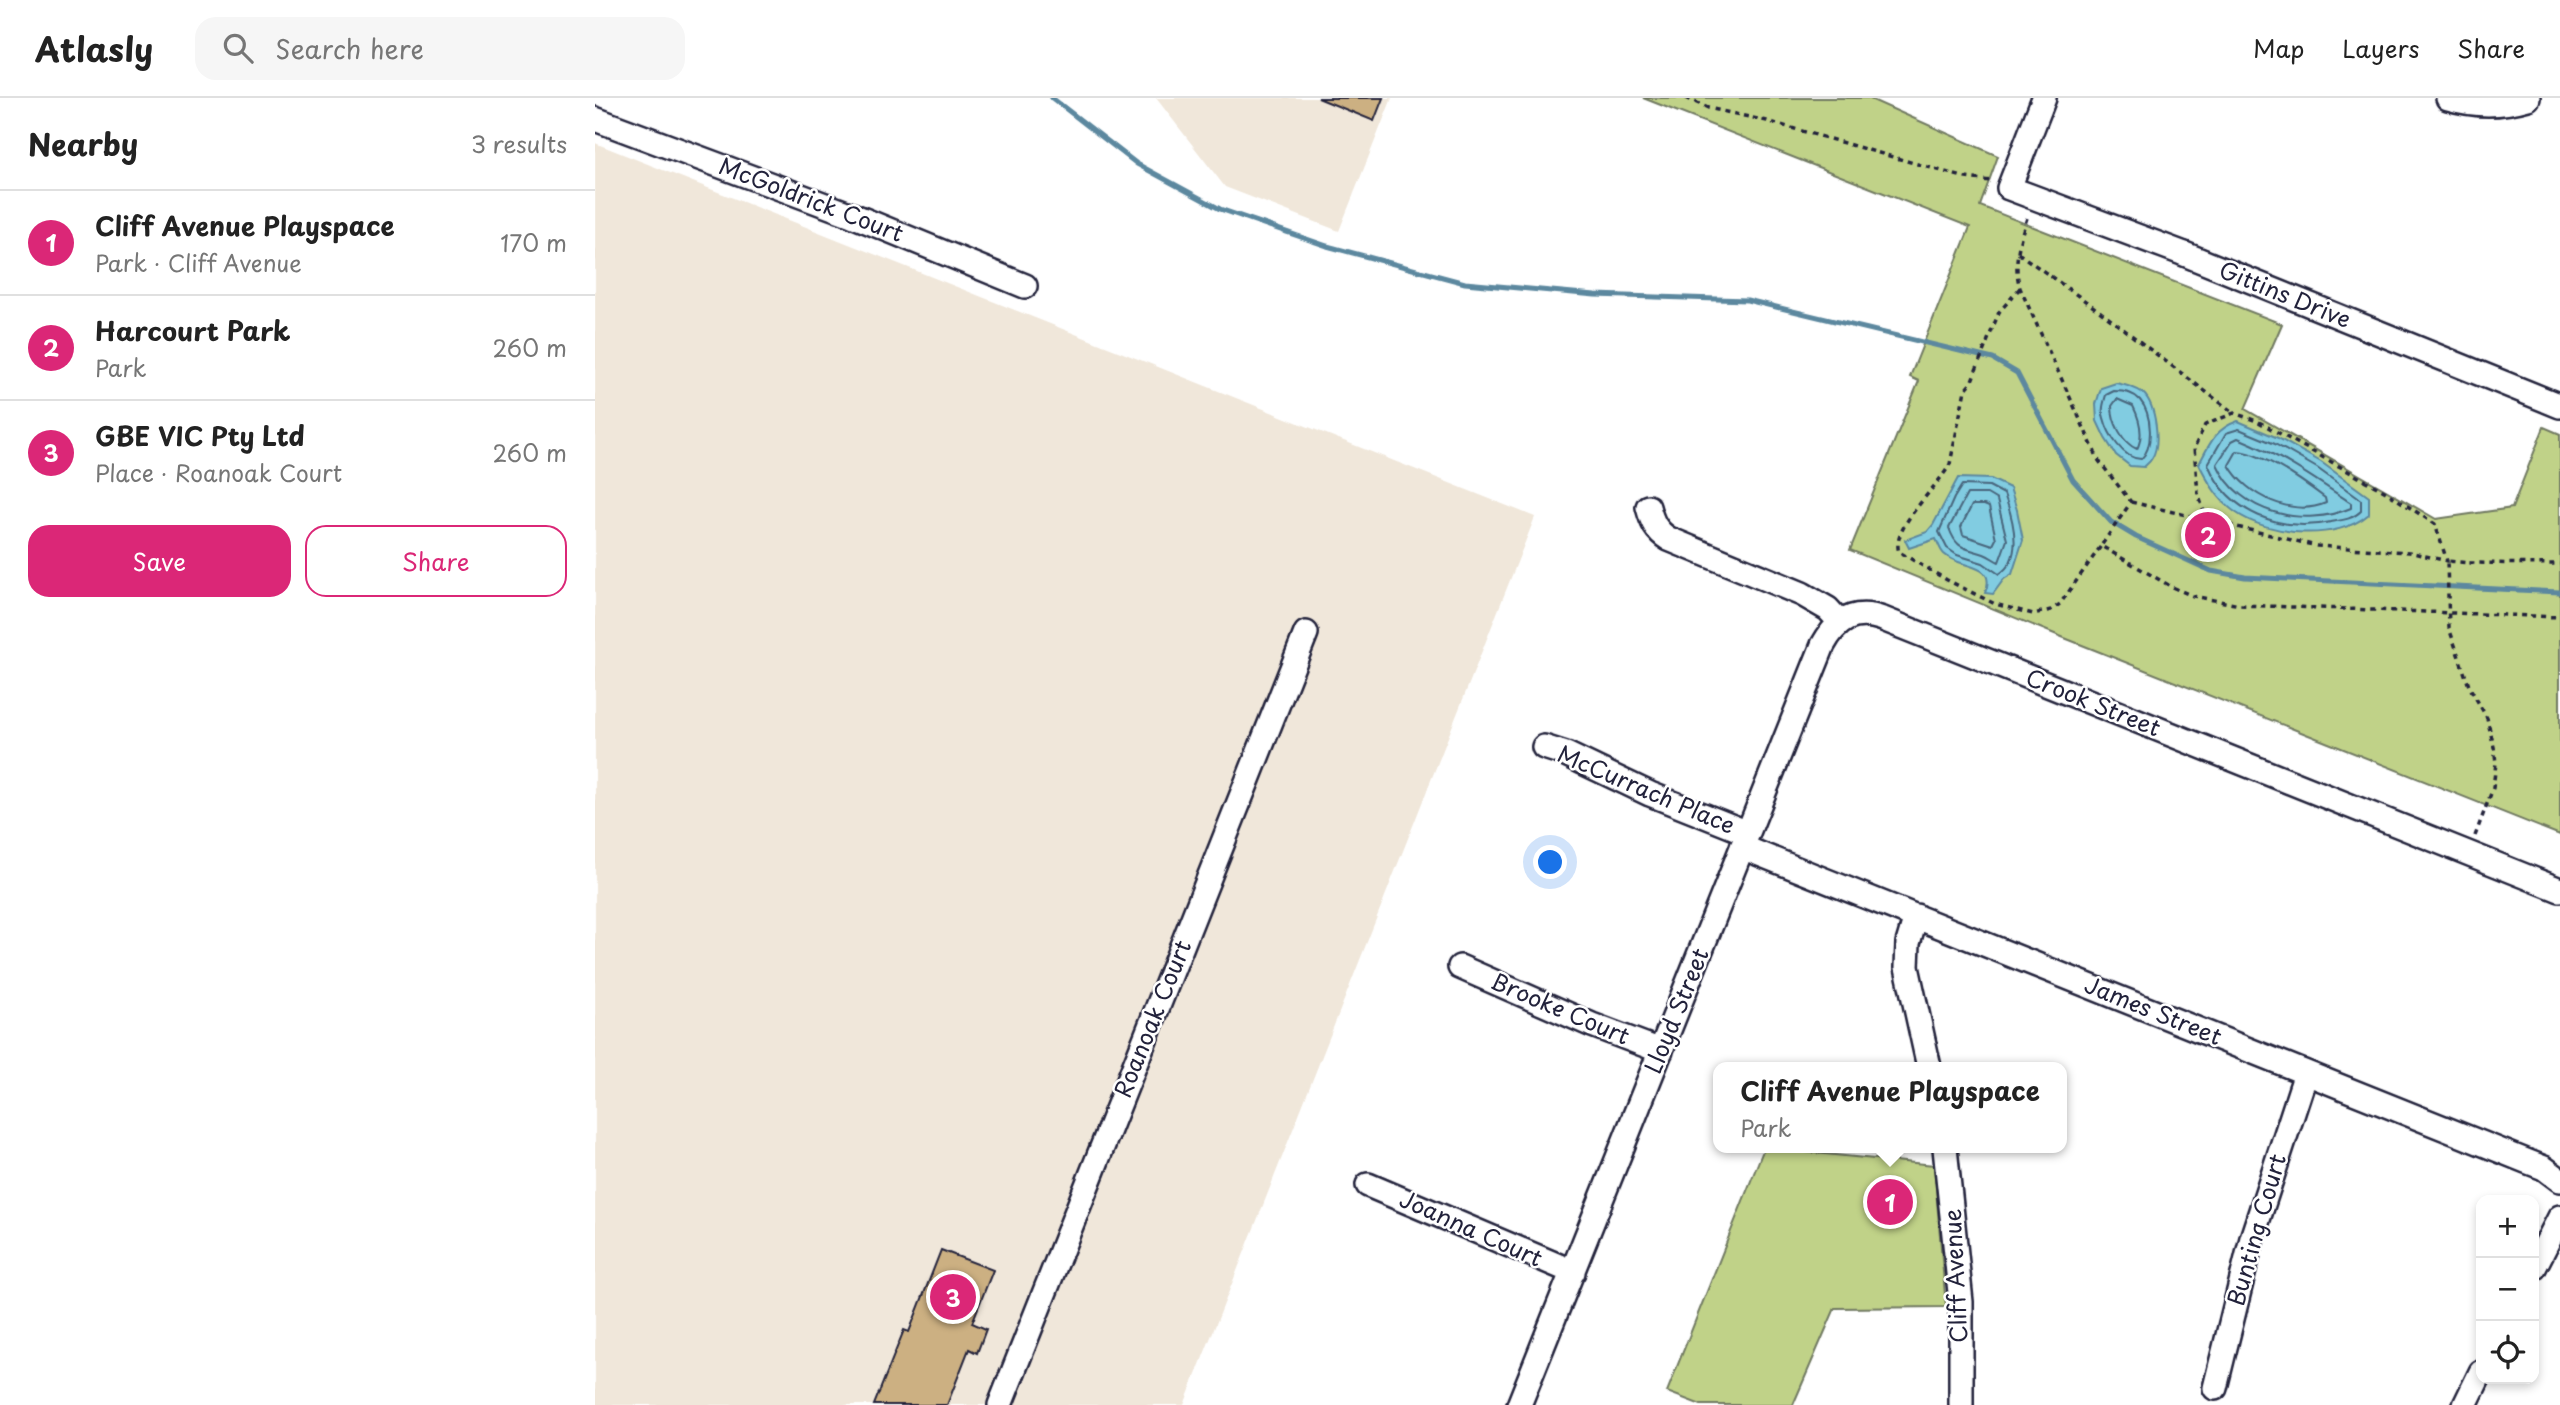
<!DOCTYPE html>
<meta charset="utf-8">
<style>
body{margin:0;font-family:"Playpen Sans",sans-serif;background:#f6f6f6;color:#222}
.controls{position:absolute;right:21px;bottom:21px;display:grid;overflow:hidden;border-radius:14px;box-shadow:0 4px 10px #0003}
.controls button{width:63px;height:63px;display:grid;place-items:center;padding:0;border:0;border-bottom:2px solid #e0e0e0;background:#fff;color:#222;font:35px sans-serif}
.you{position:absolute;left:956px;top:765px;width:24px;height:24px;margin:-18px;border:5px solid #fff;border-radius:50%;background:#1a73e8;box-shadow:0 0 0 10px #1a73e833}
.badge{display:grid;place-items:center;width:46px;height:46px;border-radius:50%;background:#db2777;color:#fff;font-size:23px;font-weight:700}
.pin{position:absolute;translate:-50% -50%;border:4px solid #fff;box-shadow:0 2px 7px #0006}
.popup{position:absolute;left:1118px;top:964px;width:354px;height:91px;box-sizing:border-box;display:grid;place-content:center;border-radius:14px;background:#fff;filter:drop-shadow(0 2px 5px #0005);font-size:23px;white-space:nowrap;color:#767676}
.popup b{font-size:26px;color:#222}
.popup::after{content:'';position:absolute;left:50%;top:100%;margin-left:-14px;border:14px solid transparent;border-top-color:#fff}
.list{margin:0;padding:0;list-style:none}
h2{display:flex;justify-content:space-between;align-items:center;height:91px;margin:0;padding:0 28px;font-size:30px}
h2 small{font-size:23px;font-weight:400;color:#767676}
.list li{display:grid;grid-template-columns:46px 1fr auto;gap:21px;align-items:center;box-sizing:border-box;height:105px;padding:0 28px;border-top:2px solid #e0e0e0}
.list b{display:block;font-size:26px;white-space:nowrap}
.list p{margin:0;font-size:23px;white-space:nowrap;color:#767676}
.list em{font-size:23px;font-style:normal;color:#767676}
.actions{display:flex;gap:14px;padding:21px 28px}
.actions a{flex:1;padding:16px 0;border:2px solid #db2777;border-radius:21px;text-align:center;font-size:24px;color:#db2777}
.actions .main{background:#db2777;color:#fff}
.icon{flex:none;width:38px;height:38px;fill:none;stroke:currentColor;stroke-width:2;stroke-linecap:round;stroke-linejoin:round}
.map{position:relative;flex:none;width:1965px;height:1307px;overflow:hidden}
header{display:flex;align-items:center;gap:42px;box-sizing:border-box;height:98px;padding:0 35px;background:#fff;border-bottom:2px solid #e0e0e0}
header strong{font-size:33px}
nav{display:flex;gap:38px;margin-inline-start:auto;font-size:24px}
.search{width:490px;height:63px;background:#f6f6f6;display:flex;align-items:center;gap:18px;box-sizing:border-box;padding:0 24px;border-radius:21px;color:#767676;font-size:26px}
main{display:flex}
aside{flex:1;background:#fff}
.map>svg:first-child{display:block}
</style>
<header>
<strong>Atlasly</strong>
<div class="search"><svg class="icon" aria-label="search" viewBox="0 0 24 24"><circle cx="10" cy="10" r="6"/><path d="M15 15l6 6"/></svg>Search here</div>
<nav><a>Map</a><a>Layers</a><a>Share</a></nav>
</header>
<main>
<aside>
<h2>Nearby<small>3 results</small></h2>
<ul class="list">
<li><span class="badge">1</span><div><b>Cliff Avenue Playspace</b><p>Park · Cliff Avenue</p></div><em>170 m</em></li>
<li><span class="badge">2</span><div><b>Harcourt Park</b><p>Park</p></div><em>260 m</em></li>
<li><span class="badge">3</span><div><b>GBE VIC Pty Ltd</b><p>Place · Roanoak Court</p></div><em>260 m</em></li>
</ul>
<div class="actions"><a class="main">Save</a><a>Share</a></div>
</aside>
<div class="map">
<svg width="1965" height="1307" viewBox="0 0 1965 1307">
<rect width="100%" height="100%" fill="#fff"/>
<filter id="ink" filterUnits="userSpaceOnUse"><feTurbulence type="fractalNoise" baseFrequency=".0143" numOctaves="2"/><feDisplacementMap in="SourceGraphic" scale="14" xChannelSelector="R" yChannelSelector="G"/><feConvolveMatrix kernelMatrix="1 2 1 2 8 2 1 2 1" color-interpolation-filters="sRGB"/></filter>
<g filter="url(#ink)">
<path fill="#f0e7da" d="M561,0h236l-53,133 -114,-44z
M0,45l940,374 -351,888h-589z"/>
<path fill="#c0d288" stroke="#717a62" stroke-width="2" d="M1048,0h225l130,58 -18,50 302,118 -37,85 191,110 76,-11 32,-81 16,7v401l-498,-198 -212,-87 69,-169 -9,-4 60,-150z
M1169,1050l170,17 12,142 -111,1 -42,97h-92l-34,-13z"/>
<path fill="#81cce1" stroke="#5b889f" stroke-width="2" d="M1521,285c10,2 19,4 27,10 13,12 18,51 9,65 -2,4 -5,6 -8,9l-14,-1 -14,-11 -11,-17 -8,-17 -1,-17 5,-16z
M1643,323l40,17 43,24 48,35v17c-32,28 -100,22 -134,-2 -17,-12 -27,-30 -36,-48 11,-21 16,-35 39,-43z
M1363,380l33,1 19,9 7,22 6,30 -11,34 -8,5 -11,15 -8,-1c13,-31 -24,-23 -41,-39 -4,-4 -5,-9 -8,-15l-27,9 -4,-8 22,-8 6,-7z"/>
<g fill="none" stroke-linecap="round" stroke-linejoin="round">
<path stroke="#48667d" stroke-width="2" d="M1519,293c8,0 20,2 26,9 12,14 14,47 1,59 -18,0 -33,-25 -37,-41 -3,-8 0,-16 2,-23z
M1522,301l16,7c7,14 11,29 4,43 -15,-6 -25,-28 -25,-43z
M1644,331l36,15 42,24 44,32v11c-8,8 -18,9 -30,11 -50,11 -103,-9 -123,-58l18,-31z
M1643,340c44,18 74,39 113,65v5c-47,20 -112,6 -134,-44l15,-23z
M1642,353c27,2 67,31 88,47l1,5c-33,14 -80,-7 -97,-38z
M1367,387l27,1 15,8c9,24 21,64 -5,80l-16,-11 -26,-8 -10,-7 -8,-16 15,-34z
M1372,396h20l10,6 10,40 -8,22c-5,-2 -9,-6 -15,-8 -20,-7 -27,-4 -35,-26z
M1377,407h12l5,2 7,32 -3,6 -30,-10 -2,-8z"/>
<path stroke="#5b889f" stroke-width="5" d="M457,0l85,66 83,45 107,37 138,37 130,12 152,5 246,59 24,14 56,107 38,42 25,15 75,34 34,6 315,15"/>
</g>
<path fill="#ccb082" stroke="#22223b" stroke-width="2" d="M723,0h65l-9,23z
M346,1152l52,20 -21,53 14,6 -9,24 -8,-4 -22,56h-73l30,-75 5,2z"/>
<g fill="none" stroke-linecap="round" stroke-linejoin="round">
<g stroke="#22223b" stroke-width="28">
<path id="minor" d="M1449,0l-35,90 173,65 378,153
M1853,0c28,8 52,8 80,0
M0,21l257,96 173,71
M1053,409c4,15 8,24 21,32l133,55 26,15 12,13
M949,649l22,7 84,40 98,39
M1147,749l784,314 18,7 16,12
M1321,818l-8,27 -1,24 22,100
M865,869l132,58 69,26
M1350,1050l16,154v103
M773,1087l205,87
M1939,1170l26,-51
M1620,1290l37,-150 54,-165
M405,1307l306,-772
M924,1307l304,-760c14,-26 32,-36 60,-26l677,271
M1870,1307l16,-33"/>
</g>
<path stroke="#22223b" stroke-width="3.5" stroke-dasharray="5 5" stroke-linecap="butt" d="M1091,0l22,10 59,13 199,57 25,3
M1432,120c-8,23 -14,46 -7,70l79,173 32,41 -30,44 71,41 21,9 47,9 320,12
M1423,155l80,57 136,103
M1425,190l-21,24 -28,71 -6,7 -15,74c-11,22 -60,64 -51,88l48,28 48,24 38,10 18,-4 9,-6 41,-58
M1536,404l186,44 92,6 38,9 -12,-37 -49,-32 -129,-71 -23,-8 -29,12 -11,23 4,45 8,25
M1880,738l18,-48 3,-25 -2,-16 -7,-29 -18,-32 -20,-58 -2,-67 24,2 89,1"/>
<use href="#minor" stroke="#fff" stroke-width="23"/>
</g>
</g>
<g text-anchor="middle" stroke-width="5" stroke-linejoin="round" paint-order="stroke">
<g font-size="23" fill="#22223b" stroke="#fff">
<text transform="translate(216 102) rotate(21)" y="8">McGoldrick Court</text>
<text transform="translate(1690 197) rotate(22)" y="8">Gittins Drive</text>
<text transform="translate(1498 605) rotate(22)" y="8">Crook Street</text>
<text transform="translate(1051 692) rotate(23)" y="8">McCurrach Place</text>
<text transform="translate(965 911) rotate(23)" y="8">Brooke Court</text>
<text transform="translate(1082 913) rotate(-68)" y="8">Lloyd Street</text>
<text transform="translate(1558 913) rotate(22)" y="8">James Street</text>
<text transform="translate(558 921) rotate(-68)" y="8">Roanoak Court</text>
<text transform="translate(876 1131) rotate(24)" y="8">Joanna Court</text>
<text transform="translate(1662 1132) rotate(-74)" y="8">Bunting Court</text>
<text transform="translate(1361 1178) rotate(-93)" y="8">Cliff Avenue</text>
</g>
</g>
</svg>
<div class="controls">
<button>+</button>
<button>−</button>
<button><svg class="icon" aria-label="locate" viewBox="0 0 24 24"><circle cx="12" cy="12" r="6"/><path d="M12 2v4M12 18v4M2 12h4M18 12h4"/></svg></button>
</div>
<div class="you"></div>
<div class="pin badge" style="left:1295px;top:1104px">1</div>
<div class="popup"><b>Cliff Avenue Playspace</b>Park</div>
<div class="pin badge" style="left:1613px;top:437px">2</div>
<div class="pin badge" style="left:358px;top:1199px">3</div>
</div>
</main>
